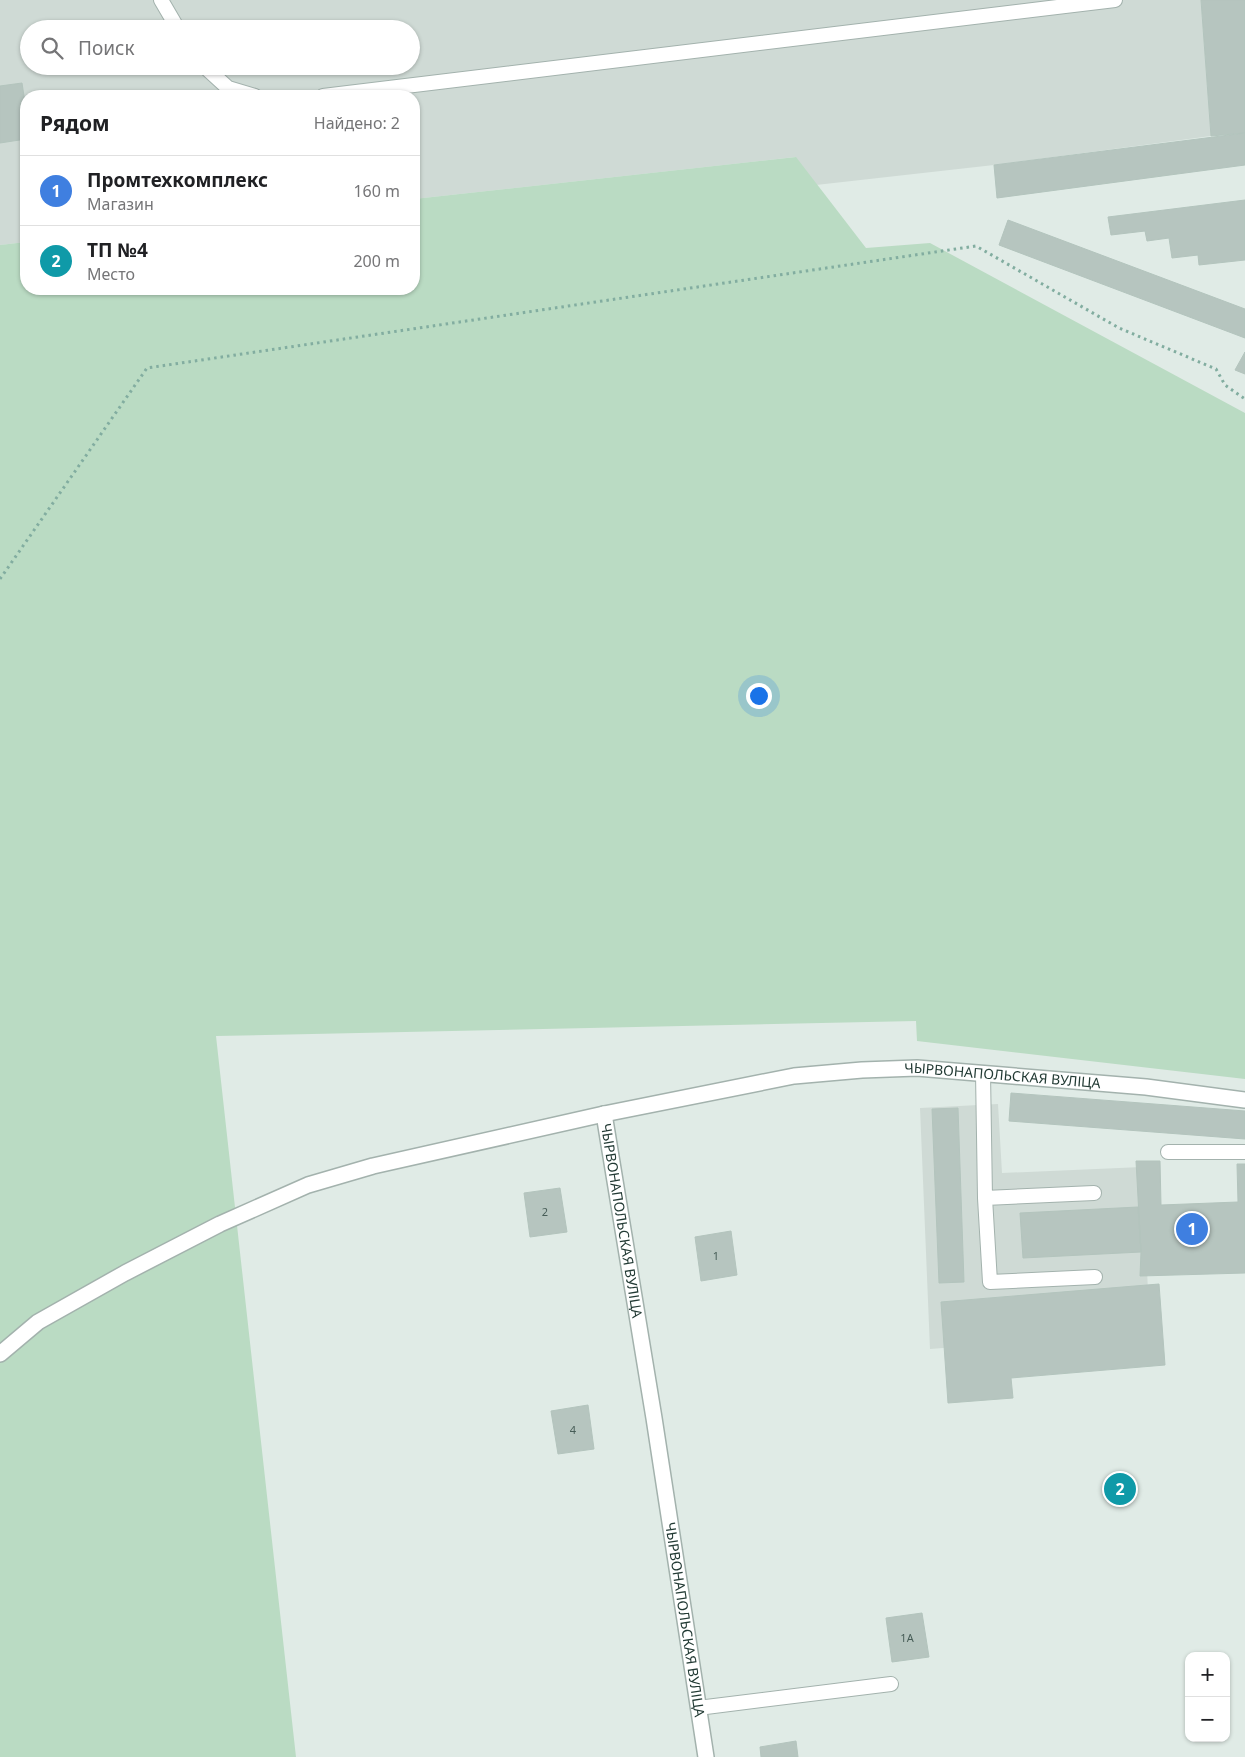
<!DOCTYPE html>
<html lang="ru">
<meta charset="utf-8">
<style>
body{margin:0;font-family:"Noto Sans",sans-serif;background:#f2f2f2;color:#202124}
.controls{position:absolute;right:15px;bottom:15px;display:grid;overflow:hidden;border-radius:10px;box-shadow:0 1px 4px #0004}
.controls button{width:45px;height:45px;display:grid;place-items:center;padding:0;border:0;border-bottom:1px solid #e0e0e0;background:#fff;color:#202124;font:25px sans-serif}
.you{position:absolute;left:758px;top:695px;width:18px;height:18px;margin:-12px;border:4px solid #fff;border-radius:50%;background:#1a73e8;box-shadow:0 0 0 8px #1a73e833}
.badge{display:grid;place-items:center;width:32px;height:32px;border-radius:50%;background:#7b4d3e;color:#fff;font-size:16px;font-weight:700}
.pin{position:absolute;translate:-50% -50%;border:2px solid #fff;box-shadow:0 1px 5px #0006}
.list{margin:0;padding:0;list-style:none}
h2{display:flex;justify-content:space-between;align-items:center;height:65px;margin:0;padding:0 20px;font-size:21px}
h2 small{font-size:16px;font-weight:400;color:#757577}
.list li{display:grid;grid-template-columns:32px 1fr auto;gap:15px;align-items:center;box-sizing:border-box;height:70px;padding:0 20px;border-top:1px solid #e0e0e0}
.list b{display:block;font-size:19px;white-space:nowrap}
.list p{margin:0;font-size:16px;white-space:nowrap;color:#757577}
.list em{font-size:16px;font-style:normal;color:#757577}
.icon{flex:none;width:28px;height:28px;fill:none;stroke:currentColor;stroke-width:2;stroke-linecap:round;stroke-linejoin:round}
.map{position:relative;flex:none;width:1245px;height:1757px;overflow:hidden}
.search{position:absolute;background:#fff;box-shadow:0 1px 4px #0004;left:20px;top:20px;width:400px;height:55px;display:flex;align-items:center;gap:12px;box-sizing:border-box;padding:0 18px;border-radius:28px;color:#757577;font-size:19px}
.panel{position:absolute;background:#fff;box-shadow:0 1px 4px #0004;left:20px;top:90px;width:400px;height:205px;border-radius:20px}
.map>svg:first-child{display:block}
</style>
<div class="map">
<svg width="1245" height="1757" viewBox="0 0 1245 1757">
<rect width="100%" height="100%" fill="#e0ebe6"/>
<path fill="#cfdad5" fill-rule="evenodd" d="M0,0h1201l10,136 -217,29 -178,20 -21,-28 -381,42v-103h-388v146l-26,3zM29,29h382v37h-382z
M998,1104l4,69 140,-6 8,165 -220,17 -10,-241z"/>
<path fill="#badbc3" d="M796,157l70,91 64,-5 315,170v666l-328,-38 -1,-20 -700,15 80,721h-296v-1512l26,-3v47h388v-90z"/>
<path fill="#b6c5bf" stroke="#b3c4bd" d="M1201,0h44v133l-34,3z
M22,83l4,26v30l-26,4v-57z
M1245,133v32l-248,33 -3,-33z
M1245,200v60l-46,5 -1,-10 -26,3 -3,-20 -22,3 -2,-10 -34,4 -3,-18z
M1008,220l237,89v29l-246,-93z
M1245,352v22l-10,-4z
M1011,1093l234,18v28l-236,-18z
M958,1108l6,174 -25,1 -7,-174z
M1136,1161h24l1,44 77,-3 -1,-38h8v109l-105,3 1,-24z
M560,1188l7,44 -37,5 -6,-44z
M1138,1207l3,45 -118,6 -3,-45z
M731,1231l6,44 -36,6 -6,-44z
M1159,1284l6,81 -154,13 2,20 -65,5 -7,-101z
M588,1405l6,44 -36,5 -7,-43z
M1129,1480l1,18 -19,1 -2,-18z
M922,1613l7,44 -37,5 -6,-44z
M796,1741l2,16h-37l-1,-10z"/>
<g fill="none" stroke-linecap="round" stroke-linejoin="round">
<g stroke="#a3b2ad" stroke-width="16">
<path id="lane" d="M161,0l17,29
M204,66l24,22 27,8
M323,96l792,-96
M983,1073l2,125 5,84 105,-5
M1168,1152h77
M985,1198l109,-5
M698,1708l193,-24"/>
</g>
<g stroke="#a3b2ad" stroke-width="18">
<g id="street">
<path id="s1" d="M604,1114l50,304 52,339"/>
<path id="s2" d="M0,1354l38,-32 87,-49 95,-49 88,-39 65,-19 231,-52 190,-38 68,-6 55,-2 229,19 99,13"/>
</g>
</g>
<path stroke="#82ada0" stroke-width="3" stroke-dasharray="2.5 4" stroke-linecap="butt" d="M0,579l147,-211 829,-122 143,82 97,41 9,16 20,14"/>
<use href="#lane" stroke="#fff" stroke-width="14"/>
<use href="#street" stroke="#fff" stroke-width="15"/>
</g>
<g text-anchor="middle" stroke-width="4" stroke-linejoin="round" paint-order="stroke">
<g font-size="11" fill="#475d57">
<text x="545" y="1216">2</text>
<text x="716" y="1260">1</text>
<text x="573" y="1434">4</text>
<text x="907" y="1642">1А</text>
</g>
<g font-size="14" fill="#223a34" stroke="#f1f7f4">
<text dy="5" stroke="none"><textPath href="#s2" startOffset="1060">ЧЫРВОНАПОЛЬСКАЯ ВУЛІЦА</textPath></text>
<text dy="5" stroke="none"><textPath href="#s1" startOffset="108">ЧЫРВОНАПОЛЬСКАЯ ВУЛІЦА</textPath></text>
<text dy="5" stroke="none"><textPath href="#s1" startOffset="512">ЧЫРВОНАПОЛЬСКАЯ ВУЛІЦА</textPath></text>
</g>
</g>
</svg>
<div class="controls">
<button>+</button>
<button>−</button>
</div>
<div class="you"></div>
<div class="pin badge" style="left:1192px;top:1229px;background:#3f7fe0">1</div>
<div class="pin badge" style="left:1120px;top:1489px;background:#0f9aa8">2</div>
<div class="search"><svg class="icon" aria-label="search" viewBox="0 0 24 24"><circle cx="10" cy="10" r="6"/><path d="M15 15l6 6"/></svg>Поиск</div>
<section class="panel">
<h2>Рядом<small>Найдено: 2</small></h2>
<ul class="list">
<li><span class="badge" style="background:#3f7fe0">1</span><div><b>Промтехкомплекс</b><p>Магазин</p></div><em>160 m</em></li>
<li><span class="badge" style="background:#0f9aa8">2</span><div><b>ТП №4</b><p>Место</p></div><em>200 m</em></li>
</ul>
</section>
</div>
